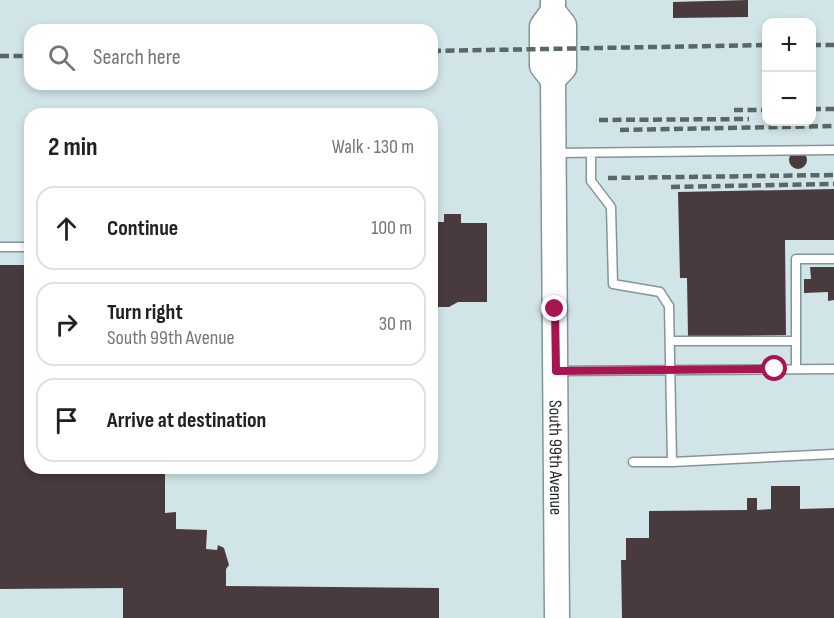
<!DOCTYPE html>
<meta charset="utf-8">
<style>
body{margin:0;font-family:"Sofia Sans Condensed",sans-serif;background:#f6f6f6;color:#202124}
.controls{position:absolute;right:18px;top:18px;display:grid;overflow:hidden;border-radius:12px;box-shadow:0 3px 9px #0003}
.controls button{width:54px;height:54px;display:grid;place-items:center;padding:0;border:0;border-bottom:2px solid #e0e0e0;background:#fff;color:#202124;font:30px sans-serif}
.stop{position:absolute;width:18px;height:18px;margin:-14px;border:4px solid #a71653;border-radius:50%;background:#fff}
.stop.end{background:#a71653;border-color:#fff;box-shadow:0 2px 6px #0008}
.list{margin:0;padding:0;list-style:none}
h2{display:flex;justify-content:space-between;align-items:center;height:78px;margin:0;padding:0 24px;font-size:26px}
h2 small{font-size:20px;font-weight:400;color:#757577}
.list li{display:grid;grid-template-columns:39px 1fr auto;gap:18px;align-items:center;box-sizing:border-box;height:84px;margin:0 12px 12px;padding:0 12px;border:2px solid #e0e0e0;border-radius:18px}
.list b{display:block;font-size:22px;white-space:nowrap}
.list p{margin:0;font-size:20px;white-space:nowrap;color:#757577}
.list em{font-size:20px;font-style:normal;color:#757577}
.icon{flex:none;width:33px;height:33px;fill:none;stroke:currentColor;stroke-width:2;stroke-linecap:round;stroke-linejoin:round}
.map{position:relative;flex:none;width:834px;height:618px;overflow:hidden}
.search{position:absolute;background:#fff;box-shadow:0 3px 9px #0003;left:24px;top:24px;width:414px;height:66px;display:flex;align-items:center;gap:15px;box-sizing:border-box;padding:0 21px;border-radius:18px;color:#757577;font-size:22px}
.panel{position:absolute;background:#fff;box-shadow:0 3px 9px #0003;left:24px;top:108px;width:414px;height:366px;border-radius:18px}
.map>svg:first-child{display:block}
</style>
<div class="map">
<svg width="834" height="618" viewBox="0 0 834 618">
<rect width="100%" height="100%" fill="#d1e5e8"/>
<path fill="#493a3d" d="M748,0v17l-75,1v-16z
M789 160a9 9 0 1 1 18 0a9 9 0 1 1-18 0Z
M834,189v51h-49l1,95 -98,2 -1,-59h-7l-2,-86z
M444,214h17v9h26v79h-29l-9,5h-15v-7h-2v-78h12z
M0,265h30v203h135v45l11,-1v17l31,1 -1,19 11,1 1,-5 6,3 5,17 -3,4v17l213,2v30h-316v-30l-123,1z
M810,267h24v33l-6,1v-9l-24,1v-14h7z
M771,486h29v23l34,-1v110h-212l-1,-58h5v-22h23v-27l98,-1v-12h10v12l14,-1z"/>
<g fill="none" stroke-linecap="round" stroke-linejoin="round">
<g stroke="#829598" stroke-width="11">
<path id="service" d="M555,153l279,-3
M591,153v28l20,26 2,77 47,8 9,14 3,156 162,-8
M0,247h30
M670,341h126
M796,369v-110h38
M556,371l278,-2
M633,462h39"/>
</g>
<g stroke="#829598" stroke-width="27">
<g id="secondary">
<path id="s1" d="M553,0v11l-11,15v40l11,14 4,538"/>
<path d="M553,11l11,14v43l-11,12"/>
</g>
</g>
<use href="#service" stroke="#fff" stroke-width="8"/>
<use href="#secondary" stroke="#fff" stroke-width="24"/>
<path stroke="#5a6667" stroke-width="4.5" stroke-dasharray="9 4.5" stroke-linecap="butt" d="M812,45h22
M432,51l334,-6
M0,56h30
M812,109h22
M734,110h32
M599,120l150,-1
M620,130l214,-4
M608,178l226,-3
M671,187l163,-3"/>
</g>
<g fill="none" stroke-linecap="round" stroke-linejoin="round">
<path stroke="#a71653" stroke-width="8" d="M555,309l1,62 219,-2"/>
</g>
<g text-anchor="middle" stroke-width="6" stroke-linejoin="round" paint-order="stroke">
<g font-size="18" fill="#202829" stroke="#def2f5">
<text dy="6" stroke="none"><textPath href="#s1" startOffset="465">South 99th Avenue</textPath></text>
</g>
</g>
</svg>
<div class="controls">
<button>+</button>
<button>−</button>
</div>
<div class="stop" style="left:775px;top:369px"></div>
<div class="stop end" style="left:555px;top:309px"></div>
<div class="search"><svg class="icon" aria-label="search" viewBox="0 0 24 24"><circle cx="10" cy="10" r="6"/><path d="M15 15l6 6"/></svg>Search here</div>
<section class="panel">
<h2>2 min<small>Walk · 130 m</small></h2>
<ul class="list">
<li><svg class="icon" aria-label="ahead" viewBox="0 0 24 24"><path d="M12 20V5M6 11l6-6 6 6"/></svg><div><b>Continue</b></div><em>100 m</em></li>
<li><svg class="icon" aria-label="right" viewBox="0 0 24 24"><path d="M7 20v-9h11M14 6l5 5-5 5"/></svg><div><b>Turn right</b><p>South 99th Avenue</p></div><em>30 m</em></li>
<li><svg class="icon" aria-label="arrive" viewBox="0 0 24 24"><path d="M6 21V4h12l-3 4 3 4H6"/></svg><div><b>Arrive at destination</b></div></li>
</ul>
</section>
</div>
